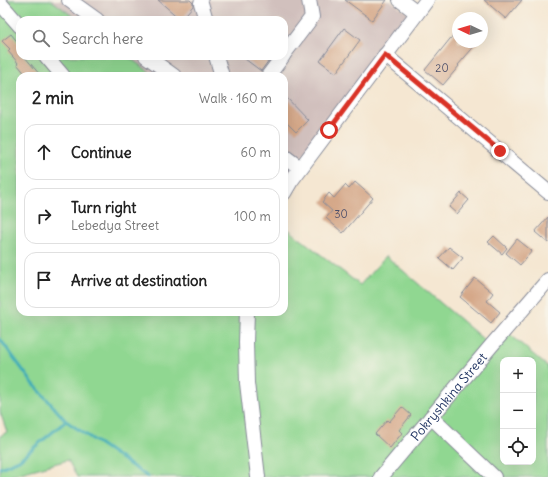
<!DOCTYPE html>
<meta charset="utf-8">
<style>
body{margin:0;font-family:Delius,sans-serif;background:#f6f6f6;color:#222}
.controls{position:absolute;right:12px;bottom:12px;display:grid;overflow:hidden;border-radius:8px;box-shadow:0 4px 16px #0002}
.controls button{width:36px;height:36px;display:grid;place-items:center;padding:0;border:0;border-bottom:1px solid #e0e0e0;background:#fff;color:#222;font:20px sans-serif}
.compass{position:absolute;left:452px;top:12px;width:36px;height:36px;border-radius:50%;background:#fff;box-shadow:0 4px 16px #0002;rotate:274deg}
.stop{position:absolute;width:12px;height:12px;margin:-9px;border:3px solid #d93025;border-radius:50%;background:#fff}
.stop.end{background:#d93025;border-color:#fff;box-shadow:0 1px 4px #0008}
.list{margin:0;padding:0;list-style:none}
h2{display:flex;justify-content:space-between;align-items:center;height:52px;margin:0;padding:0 16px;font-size:17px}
h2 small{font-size:13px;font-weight:400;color:#767676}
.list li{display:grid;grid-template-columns:26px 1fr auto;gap:12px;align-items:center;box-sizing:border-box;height:56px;margin:0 8px 8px;padding:0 8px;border:1px solid #e0e0e0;border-radius:12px}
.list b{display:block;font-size:15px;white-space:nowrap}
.list p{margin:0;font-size:13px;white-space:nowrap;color:#767676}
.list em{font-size:13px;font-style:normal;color:#767676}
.icon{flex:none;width:22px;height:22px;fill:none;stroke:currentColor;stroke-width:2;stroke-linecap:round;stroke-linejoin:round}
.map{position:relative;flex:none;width:548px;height:477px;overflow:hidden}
.search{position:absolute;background:#fff;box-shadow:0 4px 16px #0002;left:16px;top:16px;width:272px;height:44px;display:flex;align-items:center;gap:10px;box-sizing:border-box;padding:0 14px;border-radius:12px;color:#767676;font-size:15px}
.panel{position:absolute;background:#fff;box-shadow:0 4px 16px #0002;left:16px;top:72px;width:272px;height:244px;border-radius:12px}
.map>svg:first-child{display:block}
</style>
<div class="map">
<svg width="548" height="477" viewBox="0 0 548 477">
<rect width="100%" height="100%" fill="#f7f3e8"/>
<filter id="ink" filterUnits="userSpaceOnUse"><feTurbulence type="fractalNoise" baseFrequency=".025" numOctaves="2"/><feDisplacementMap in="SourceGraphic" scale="8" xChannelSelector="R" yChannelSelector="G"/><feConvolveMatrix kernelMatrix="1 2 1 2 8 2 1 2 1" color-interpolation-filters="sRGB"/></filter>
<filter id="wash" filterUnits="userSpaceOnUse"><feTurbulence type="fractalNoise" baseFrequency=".012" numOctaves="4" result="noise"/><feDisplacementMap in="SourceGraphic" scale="16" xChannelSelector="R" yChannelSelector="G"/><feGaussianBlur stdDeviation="0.9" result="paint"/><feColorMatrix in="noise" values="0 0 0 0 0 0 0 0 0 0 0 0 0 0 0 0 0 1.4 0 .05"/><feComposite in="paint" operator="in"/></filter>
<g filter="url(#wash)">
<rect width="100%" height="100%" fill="#f5e7d2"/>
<path fill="#d1c0bd" d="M51,0h339l19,14 -120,160 -5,-4v-94h-129l-28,-20h157v-36h-206z"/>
<path fill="#90d791" stroke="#568378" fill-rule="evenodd" d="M0,0h51l27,20h-58v36h107l28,20h-135v236h264v-86l76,59 26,-29 105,90 14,-16 43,37v110h-471l-9,-17 -62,17h-6v-41l7,-4 -7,-20zM503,360h30v102h-30z"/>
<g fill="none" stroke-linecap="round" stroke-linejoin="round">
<path stroke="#3cacb7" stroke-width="3" d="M0,339l31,42 35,40 82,56
M0,468l19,-8 47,-39"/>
</g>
<g id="blocks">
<path fill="#d5a889" d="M158,0h32l3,3v3l-12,14z
M345,0h42l-15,20z
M484,0h38l-16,19z
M344,28l16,12 -24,33 -16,-12z
M458,29v13h20l-20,23 1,1 -16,19 -18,-15z
M11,34l9,11v11h4l17,20h-14l-10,-12 1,-1 -10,-12 2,-2 -8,-8z
M241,56h31l-11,15z
M284,95l24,25 -12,12 -12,-12z
M355,182l18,16 -30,35 -17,-15 6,-7 -10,-9 7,-9 5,5 11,-13 4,4z
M461,193l8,7 -12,14 -8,-7z
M548,217v26l-13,-11z
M494,236l13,12 -5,6 -14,-12z
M517,239l15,12 -12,14 -14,-12z
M449,247l14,11 -10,12 -14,-12z
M475,278l18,15 -6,8 13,11 -9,11 -31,-26z
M402,407l9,8 -12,15 3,3 -12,15 -15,-14 12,-14 2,2z"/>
</g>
</g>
<g filter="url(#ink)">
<use href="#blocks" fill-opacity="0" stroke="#888b98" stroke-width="1"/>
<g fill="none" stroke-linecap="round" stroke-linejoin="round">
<g stroke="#888b98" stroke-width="16">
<g id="minor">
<path d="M69,0l28,20"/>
<path d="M400,0l17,13"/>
<path d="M0,3l20,23"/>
<path d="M201,3l5,17"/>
<path d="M284,54l28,-37 -3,-17"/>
<path d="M385,55l163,137"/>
<path d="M46,56l17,20"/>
<path d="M146,56l28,20"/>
<path d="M216,56l6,20"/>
<path d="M268,76l15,-20"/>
<path d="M284,156l16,12"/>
<path d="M284,193l7,-12 136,-181"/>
<path d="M247,312l-1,30 1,41 11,94"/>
<path d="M431,417l63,60"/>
<path id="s1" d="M381,477l110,-131 57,-66"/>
</g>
</g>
<use href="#minor" stroke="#fff" stroke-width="14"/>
</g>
</g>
<g fill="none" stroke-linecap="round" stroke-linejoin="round" filter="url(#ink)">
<path stroke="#d93025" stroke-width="5" d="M329,130l56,-75 115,96"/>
</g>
<g text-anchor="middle" stroke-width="3" stroke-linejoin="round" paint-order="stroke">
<g font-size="11" fill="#4a4d69">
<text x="442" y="72">20</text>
<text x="341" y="218">30</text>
</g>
<g font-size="13" fill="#1b2f5e" stroke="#f7f3e8">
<text dy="5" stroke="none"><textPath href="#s1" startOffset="105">Pokryshkina Street</textPath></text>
</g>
</g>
</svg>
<div class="controls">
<button>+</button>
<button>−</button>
<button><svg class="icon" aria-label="locate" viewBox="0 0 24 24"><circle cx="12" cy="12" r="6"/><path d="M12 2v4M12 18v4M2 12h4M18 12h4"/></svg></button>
</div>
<svg class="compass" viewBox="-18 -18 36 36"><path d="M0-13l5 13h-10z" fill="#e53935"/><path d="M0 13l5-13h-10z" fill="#767676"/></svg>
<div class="stop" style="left:329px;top:130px"></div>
<div class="stop end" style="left:500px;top:151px"></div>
<div class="search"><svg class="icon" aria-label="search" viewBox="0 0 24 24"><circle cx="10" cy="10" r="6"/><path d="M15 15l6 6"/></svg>Search here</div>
<section class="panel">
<h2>2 min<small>Walk · 160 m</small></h2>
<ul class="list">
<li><svg class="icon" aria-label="ahead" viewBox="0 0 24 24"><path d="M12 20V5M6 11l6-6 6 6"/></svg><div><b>Continue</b></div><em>60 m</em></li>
<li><svg class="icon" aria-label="right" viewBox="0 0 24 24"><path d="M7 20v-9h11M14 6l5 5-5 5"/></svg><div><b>Turn right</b><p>Lebedya Street</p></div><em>100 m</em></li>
<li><svg class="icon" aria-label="arrive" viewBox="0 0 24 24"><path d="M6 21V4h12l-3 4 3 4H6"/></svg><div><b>Arrive at destination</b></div></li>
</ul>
</section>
</div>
